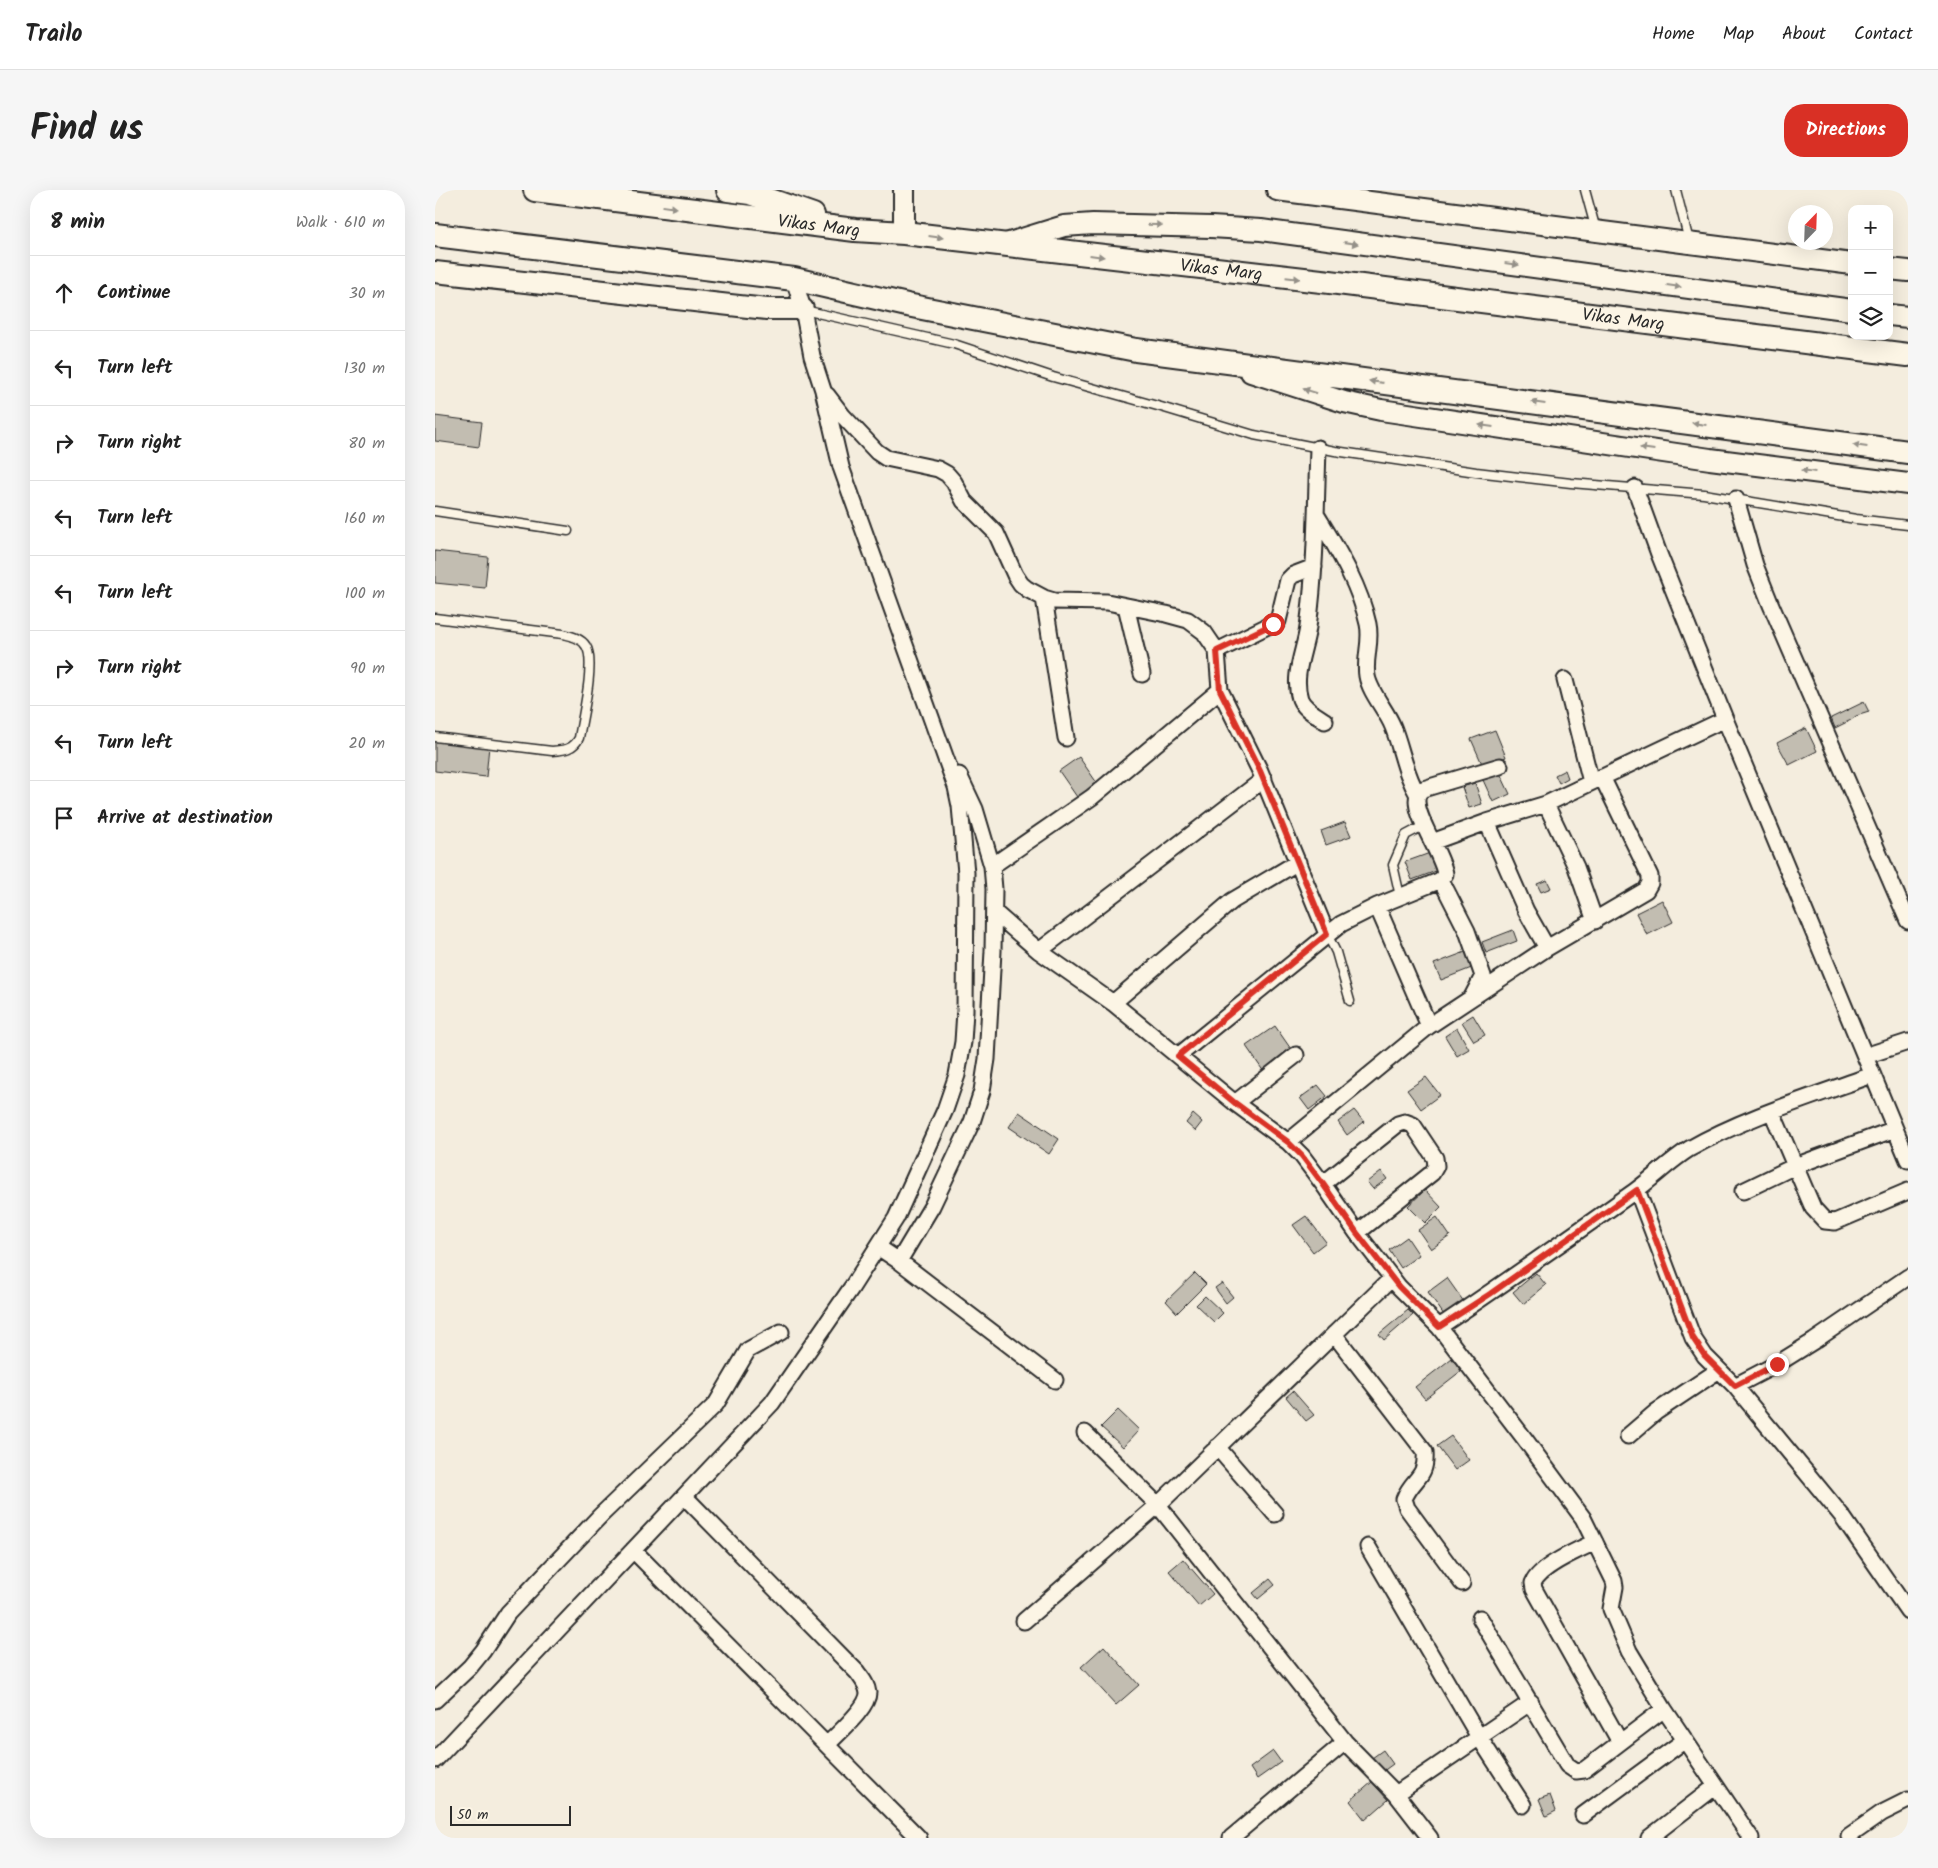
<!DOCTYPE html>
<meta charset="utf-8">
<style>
body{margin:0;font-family:Kalam,sans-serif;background:#f6f6f6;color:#222}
.controls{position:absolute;right:15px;top:15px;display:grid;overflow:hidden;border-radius:10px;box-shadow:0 5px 20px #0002}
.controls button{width:45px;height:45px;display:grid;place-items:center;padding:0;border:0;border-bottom:1px solid #e0e0e0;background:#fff;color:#222;font:25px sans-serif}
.compass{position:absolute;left:1353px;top:15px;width:45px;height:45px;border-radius:50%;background:#fff;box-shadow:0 5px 20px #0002;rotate:23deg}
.scale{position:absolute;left:15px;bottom:12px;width:121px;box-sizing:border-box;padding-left:5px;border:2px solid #2b2b2b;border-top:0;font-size:14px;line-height:18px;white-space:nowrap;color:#2b2b2b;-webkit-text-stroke:4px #fcf5e5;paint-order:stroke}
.stop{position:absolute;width:15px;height:15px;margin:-11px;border:4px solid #d93025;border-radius:50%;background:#fff}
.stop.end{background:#d93025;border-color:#fff;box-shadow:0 1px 5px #0008}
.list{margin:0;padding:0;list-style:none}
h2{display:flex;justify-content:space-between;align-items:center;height:65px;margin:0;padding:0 20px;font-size:21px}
h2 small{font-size:16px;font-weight:400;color:#767676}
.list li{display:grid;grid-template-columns:32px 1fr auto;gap:15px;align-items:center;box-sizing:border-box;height:75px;padding:0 20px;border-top:1px solid #e0e0e0}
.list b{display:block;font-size:19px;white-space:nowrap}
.list em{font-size:16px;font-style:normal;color:#767676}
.icon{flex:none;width:28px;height:28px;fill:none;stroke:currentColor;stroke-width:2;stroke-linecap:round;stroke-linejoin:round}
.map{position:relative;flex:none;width:1473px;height:1648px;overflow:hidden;border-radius:20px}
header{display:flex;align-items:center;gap:30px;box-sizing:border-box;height:70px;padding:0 25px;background:#fff;border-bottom:1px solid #e0e0e0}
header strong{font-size:24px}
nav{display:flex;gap:28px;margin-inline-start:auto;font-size:18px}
.intro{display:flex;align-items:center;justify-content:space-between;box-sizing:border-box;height:120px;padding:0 30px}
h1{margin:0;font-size:35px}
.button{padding:12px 22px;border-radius:20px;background:#d93025;color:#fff;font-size:18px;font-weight:700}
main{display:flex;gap:30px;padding:0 30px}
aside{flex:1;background:#fff;border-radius:20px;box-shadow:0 5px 20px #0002}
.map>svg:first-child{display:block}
</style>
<header>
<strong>Trailo</strong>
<nav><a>Home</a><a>Map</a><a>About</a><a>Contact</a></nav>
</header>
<div class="intro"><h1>Find us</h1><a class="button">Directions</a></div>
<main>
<aside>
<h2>8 min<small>Walk · 610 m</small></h2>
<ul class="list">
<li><svg class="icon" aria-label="ahead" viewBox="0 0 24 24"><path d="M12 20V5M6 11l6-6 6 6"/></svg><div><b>Continue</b></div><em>30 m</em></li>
<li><svg class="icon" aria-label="left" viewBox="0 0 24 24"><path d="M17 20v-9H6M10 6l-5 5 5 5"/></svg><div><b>Turn left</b></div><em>130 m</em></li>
<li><svg class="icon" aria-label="right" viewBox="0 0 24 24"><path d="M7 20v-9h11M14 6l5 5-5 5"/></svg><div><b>Turn right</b></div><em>80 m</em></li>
<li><svg class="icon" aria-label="left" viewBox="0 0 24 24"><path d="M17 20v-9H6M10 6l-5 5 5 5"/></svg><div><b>Turn left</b></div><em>160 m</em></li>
<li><svg class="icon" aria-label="left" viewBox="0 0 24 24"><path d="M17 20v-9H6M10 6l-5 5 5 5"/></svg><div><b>Turn left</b></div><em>100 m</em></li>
<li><svg class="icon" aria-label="right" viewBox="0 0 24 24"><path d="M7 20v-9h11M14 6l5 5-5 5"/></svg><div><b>Turn right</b></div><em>90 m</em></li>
<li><svg class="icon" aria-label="left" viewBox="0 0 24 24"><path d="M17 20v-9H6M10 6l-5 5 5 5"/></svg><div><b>Turn left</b></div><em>20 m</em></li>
<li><svg class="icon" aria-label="arrive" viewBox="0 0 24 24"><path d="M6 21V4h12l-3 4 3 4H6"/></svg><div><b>Arrive at destination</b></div></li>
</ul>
</aside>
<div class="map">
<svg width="1473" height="1648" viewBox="0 0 1473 1648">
<rect width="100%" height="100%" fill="#f4edde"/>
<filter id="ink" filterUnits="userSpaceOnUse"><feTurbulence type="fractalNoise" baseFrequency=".02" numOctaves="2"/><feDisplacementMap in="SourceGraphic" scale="10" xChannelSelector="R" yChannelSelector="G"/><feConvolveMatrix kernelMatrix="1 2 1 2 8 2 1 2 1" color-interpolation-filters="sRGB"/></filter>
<g filter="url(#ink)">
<path fill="#c2bdb1" stroke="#2b2b2b" d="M0,226l47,6 -3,25 -44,-6z
M0,361l53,6 -3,31 -50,-5z
M1429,512l5,10 -13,4 -5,4 -16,8 -4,-10z
M1371,538l11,23 -28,14 -12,-22z
M1060,540l11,27 -23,9 -12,-27z
M0,550l54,6 -3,31 -51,-6z
M644,567l18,26 -20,14 -18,-26z
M1130,580l3,8 -9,5 -4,-8z
M1065,583l10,21 -17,8 -10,-22z
M1040,593l7,21 -13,4 -7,-21z
M910,632l6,14 -25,9 -5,-14z
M995,663l6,18 -24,9 -7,-18z
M1112,690l4,8 -10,4 -4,-8z
M1227,710l11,22 -26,13 -11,-22z
M1078,740l4,11 -31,12 -4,-11z
M1033,761l6,16 -33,13 -7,-16z
M1038,825l12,20 -11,6 -12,-19z
M840,836l18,26 -29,20 -18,-26z
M1022,838l12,21 -12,7 -12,-20z
M991,887l14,18 -19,14 -14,-19z
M883,895l9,11 -18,14 -9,-12z
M919,920l10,12 -17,13 -9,-13z
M584,922l40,27 -10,15 -40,-27z
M758,924l9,8 -7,9 -9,-8z
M946,981l6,8 -14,10 -6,-7z
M990,1000l16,17 -16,16 -17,-17z
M871,1026l20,26 -13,10 -20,-27z
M1002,1027l13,19 -19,13 -13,-19z
M972,1047l12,18 -18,13 -12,-18z
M760,1083l11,11 -29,29 -11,-12z
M1101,1083l10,12 -23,19 -10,-12z
M1012,1088l17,24 -20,13 -16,-23z
M787,1093l11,14 -7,6 -11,-15z
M770,1106l18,17 -9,9 -18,-17z
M973,1120l5,5 -29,25 -5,-6z
M1017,1168l9,13 -36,28 -10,-12z
M858,1201l21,24 -8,6 -20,-24z
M683,1220l21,20 -16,17 -22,-20z
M1016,1246l18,24 -14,10 -18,-24z
M748,1369l30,35 -14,12 -30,-35z
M835,1389l5,6 -17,14 -5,-6z
M669,1456l35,39 -23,20 -35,-38z
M948,1560l10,14 -11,8 -10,-14z
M838,1561l8,11 -24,17 -7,-11z
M937,1592l16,18 -23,20 -15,-19z
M1115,1605l6,16 -10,5 -7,-17z"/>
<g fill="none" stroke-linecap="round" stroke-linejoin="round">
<g stroke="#2b2b2b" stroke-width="11">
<path id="service" d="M1150,0l11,40
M1241,0l13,51
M369,120l150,34 99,33 108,30 93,28 81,16 141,21 95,11 133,11 152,25 52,6
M0,321l133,20
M0,428l128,16c8,2 18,4 23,12 10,15 -4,73 -7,92 -6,12 -16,12 -27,13l-117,-14
M965,706l-7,-31 13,-30 19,-10
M892,744l9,18 14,49"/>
</g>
<g stroke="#2b2b2b" stroke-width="19">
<path id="minor" d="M392,205l16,21 34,36 9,6 52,11 9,5 7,8 10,19 32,32 19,42 6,9 6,5 17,9 10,3 53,1 59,12 22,6 16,12 13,19 3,39 40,81 67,163
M883,258c-2,59 -2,120 -10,179 -3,23 -16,48 -8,72 4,10 16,16 25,22
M1200,298l24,66 66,165 183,441
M1301,309l19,66 16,40 137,316
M881,324c21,35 43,69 52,110 4,18 -4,34 -1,52 3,17 20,35 26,51 9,23 12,47 25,68
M609,408l22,140
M691,416l16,68
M782,461l61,-30 10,-41 5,-5 21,-8
M1130,490l26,102
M1111,614l30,63 19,54
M1052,632l39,89 21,37
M997,652l55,-20 59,-18 179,-85
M557,676l100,-69 128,-107
M1006,690l26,51 16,45 -11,21
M942,716l52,120
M559,722l45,39 74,52 122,100 53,39 14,14 21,28 34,49 42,54 40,40 85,111 59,80 31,63 1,6 -4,22 18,42 35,58 87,129
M604,761l225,-172
M678,813l119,-102 66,-39
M743,866l163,-132 36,-18 64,-26 4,-6c-2,-19 -34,-62 -27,-79 1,-3 3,-4 5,-6l77,-23
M1430,866l43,-14
M800,913l61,-48
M1337,922l41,96 12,13 10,1 73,-31
M853,952l141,-116 118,-78 99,-58 4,-7v-7l-48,-99
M888,994l75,-60 7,-2 8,3 22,33 1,8 -4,7 -75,60
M1202,1000l56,148 12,18 30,30 107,130 66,95
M1308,1001l52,-25 100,-37
M443,1057l21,14 156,119
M464,1071l33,-55 40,-84 10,-31 5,-32 6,-108 1,-62 -2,-23 -17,-57 -16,-34
M1004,1137c66,-44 131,-90 196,-136 18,-13 35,-30 54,-42 56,-32 123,-52 183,-74
M899,1144l91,118c2,27 -12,25 -21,47l3,9 55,75
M1300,1196l42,-22 37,-23 94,-64
M650,1243l73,72 187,237 51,52 34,44
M1193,1246l28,-24 63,-42
M782,1257l58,67
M249,1306l173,176c5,7 10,12 11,21 0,15 -31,41 -41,52
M1160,1352c-17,8 -55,24 -62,41l1,6 86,153
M933,1357l111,190 44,68
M198,1360l286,288
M1045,1428l87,147 9,6 8,-1 80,-61
M589,1431l134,-116 234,-227
M0,1510l35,-33 13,-16 25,-38 92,-97 116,-112 32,-54 33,-18
M0,1570l337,-357 80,-116 44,-69 49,-108 12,-35 6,-33 2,-31 1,-138 -6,-67 -4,-19 -115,-320 -18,-77 -11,-34 -9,-47 -9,-30
M961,1604l135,-92
M1148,1625l102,-75
M1414,1646l33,-23 26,-13
M796,1648l114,-96
M1214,1648l67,-52"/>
</g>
<g stroke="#2b2b2b" stroke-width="24">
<path id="tertiary" d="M842,0l575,74
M469,43v-43
M571,54l58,-18 29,-2 118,3 50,3 591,80
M1454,79l19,2
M0,82l304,34 28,3h36
M1454,125l19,2
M816,182l93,30 37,8 329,49 198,25"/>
</g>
<g stroke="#2b2b2b" stroke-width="26">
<g id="secondary">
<path id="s1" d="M100,0l320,40 49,3 426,49 578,73"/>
<path d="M293,0l22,3 63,22"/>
<path d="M0,45l359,44 113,26 229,45 772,102"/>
</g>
</g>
<use href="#service" stroke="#fcf5e5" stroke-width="8"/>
<use href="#minor" stroke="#fcf5e5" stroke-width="15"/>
<use href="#tertiary" stroke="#fcf5e5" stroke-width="20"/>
<use href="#secondary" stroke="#fcf5e5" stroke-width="22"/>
</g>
<defs><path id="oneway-solid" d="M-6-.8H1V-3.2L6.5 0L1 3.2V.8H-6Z" transform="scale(1.25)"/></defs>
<g fill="#949088">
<use href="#oneway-solid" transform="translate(235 17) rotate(7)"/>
<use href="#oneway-solid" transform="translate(720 35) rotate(1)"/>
<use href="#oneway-solid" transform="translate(501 47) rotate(7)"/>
<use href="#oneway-solid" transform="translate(916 53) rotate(8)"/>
<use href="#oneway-solid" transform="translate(662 66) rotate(7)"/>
<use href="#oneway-solid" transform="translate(1077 74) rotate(8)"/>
<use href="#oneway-solid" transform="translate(858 88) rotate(6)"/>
<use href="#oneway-solid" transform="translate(1239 96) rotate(8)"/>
<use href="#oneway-solid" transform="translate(941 192) rotate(-172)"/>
<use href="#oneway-solid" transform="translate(875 201) rotate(-162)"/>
<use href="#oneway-solid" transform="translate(1103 213) rotate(-172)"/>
<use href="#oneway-solid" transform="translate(1264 234) rotate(-172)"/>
<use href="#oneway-solid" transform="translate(1051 236) rotate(-172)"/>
<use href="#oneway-solid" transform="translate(1425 256) rotate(-172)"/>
<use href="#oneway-solid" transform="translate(1212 259) rotate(-172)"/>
<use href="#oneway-solid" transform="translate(1373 281) rotate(-173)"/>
</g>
</g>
<g fill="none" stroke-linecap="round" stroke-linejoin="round" filter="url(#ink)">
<path stroke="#d93025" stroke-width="6" d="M838,434l-56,27 3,39 40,81 67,163 -149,122 57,47 53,39 14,14 21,28 34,49 42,54 40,40 51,-33 147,-104 56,148 12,18 30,30 42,-22"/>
</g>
<g text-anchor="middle" stroke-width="5" stroke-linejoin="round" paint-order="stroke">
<g font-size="18" fill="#2b2b2b" stroke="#fcf5e5">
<text dy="6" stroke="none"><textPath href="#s1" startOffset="286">Vikas Marg</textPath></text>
<text dy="6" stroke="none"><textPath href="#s1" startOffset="691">Vikas Marg</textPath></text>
<text dy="6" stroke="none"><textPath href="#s1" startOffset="1096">Vikas Marg</textPath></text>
</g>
</g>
</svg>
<div class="controls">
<button>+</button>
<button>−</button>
<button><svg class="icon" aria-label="layers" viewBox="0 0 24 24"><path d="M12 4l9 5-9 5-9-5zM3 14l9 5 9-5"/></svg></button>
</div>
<svg class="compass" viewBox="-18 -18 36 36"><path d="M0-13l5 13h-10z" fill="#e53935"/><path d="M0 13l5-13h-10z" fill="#767676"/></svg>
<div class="scale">50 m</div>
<div class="stop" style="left:838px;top:434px"></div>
<div class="stop end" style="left:1342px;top:1174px"></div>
</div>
</main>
